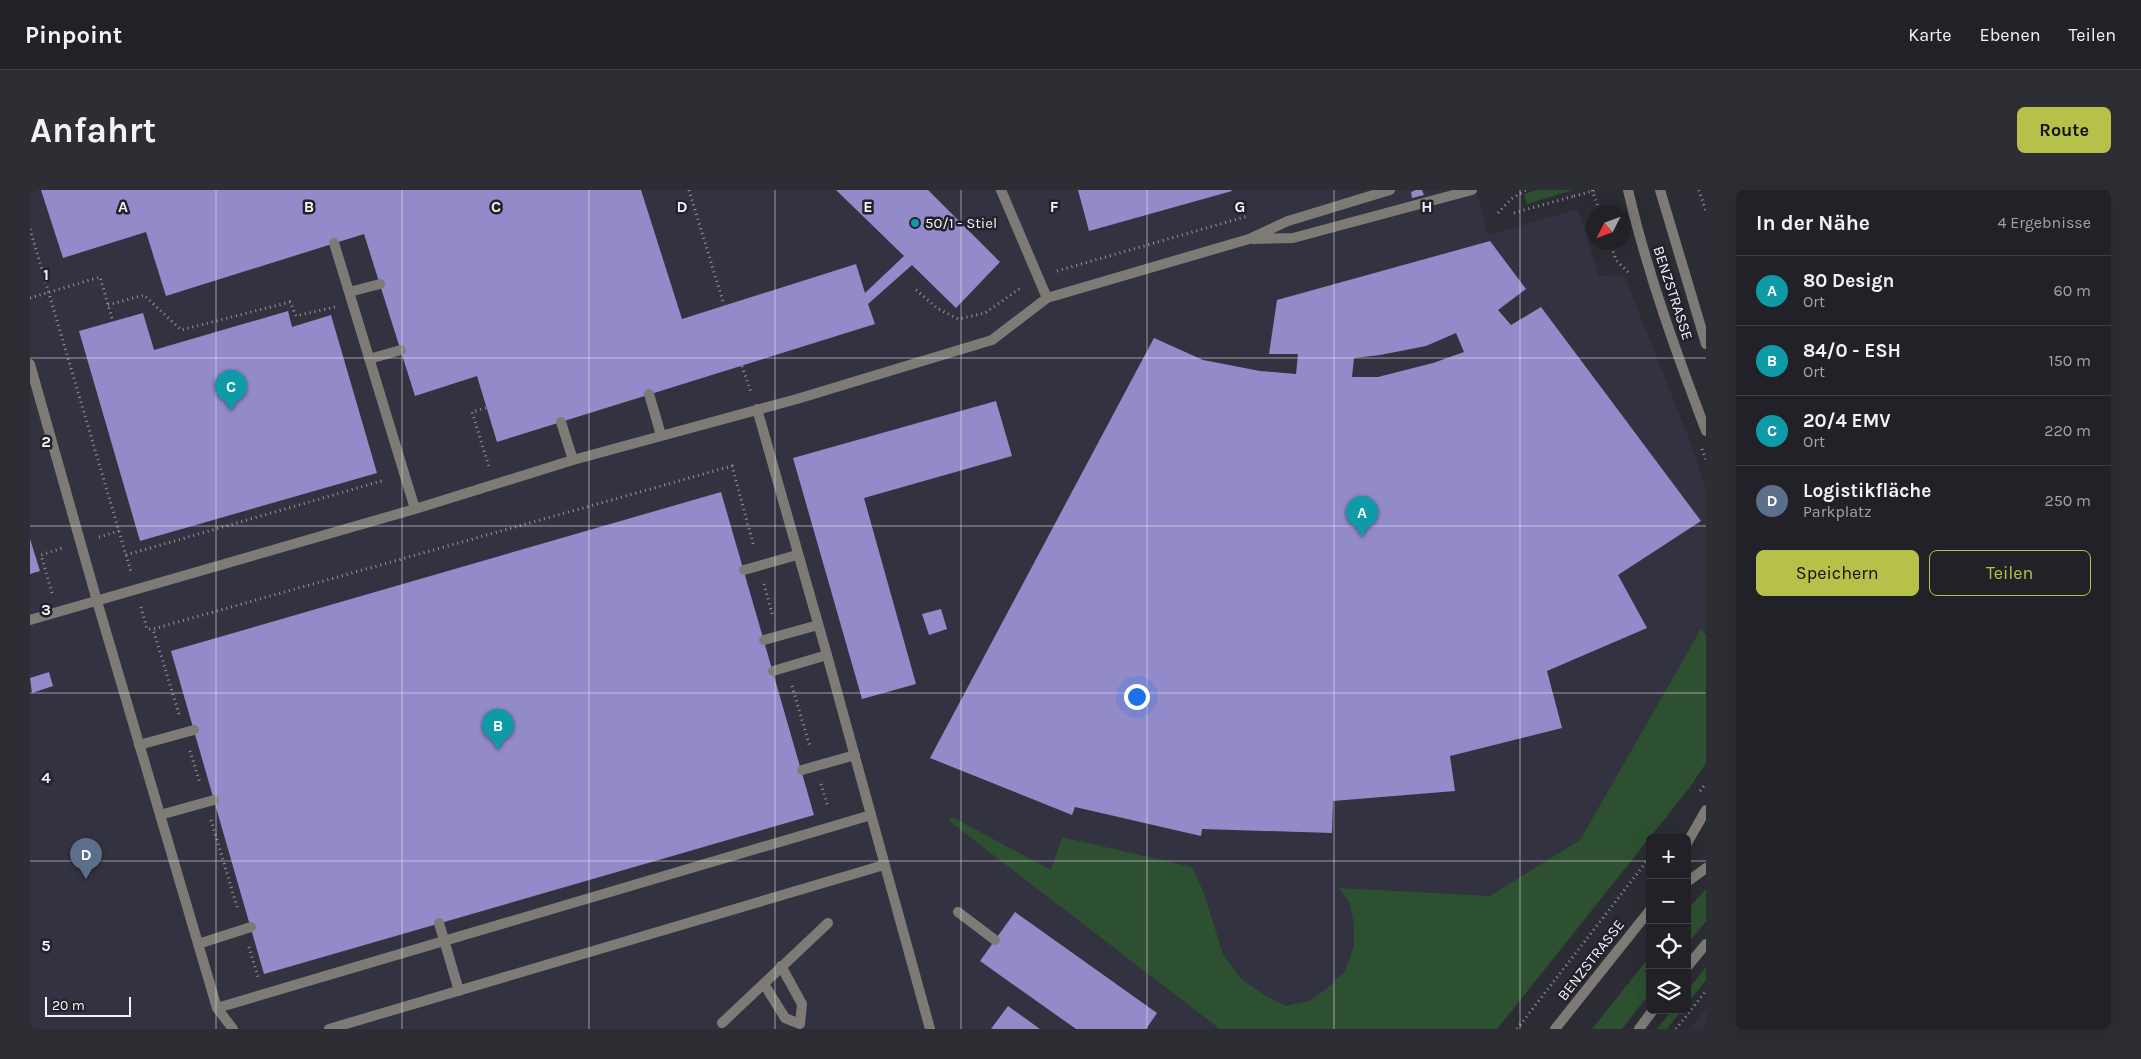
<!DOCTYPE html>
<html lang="de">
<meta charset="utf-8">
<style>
body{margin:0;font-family:Karla,sans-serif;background:#2d2e33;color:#f1f3f6}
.controls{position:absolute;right:15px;bottom:15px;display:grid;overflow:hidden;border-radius:8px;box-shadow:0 5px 20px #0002}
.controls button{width:45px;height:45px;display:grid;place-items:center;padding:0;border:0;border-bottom:1px solid #3e3e44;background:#212127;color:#f1f3f6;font:25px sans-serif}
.compass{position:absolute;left:1556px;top:15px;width:45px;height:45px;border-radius:50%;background:#212127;box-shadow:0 5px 20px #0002;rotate:228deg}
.scale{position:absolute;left:15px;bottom:12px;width:86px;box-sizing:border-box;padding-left:5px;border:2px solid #f3f2f8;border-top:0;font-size:14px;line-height:18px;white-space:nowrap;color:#f3f2f8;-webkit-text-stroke:4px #23222a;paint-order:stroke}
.you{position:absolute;left:1106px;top:506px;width:18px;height:18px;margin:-12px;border:4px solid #fff;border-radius:50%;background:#1a73e8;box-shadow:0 0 0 8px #1a73e833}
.badge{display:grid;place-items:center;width:32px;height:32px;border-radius:50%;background:#b6c149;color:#fff;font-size:16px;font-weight:700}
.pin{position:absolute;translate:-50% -41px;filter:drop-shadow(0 1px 2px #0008)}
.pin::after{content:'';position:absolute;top:26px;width:18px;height:15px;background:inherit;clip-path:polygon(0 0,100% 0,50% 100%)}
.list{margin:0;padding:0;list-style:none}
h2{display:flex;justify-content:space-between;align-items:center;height:65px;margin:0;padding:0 20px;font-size:21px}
h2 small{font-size:16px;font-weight:400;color:#a2a3a7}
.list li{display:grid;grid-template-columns:32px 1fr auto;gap:15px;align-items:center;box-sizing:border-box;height:70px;padding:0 20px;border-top:1px solid #3e3e44}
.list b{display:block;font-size:19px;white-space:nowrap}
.list p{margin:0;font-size:16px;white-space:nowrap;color:#a2a3a7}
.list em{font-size:16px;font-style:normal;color:#a2a3a7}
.actions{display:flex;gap:10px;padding:15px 20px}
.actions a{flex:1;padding:11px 0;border:1px solid #b6c149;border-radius:8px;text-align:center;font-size:18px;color:#b6c149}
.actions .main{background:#b6c149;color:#111}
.icon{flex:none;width:28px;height:28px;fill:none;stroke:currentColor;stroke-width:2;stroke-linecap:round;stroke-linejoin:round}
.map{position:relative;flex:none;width:1676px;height:839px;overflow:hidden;border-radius:8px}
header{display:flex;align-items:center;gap:30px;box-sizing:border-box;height:70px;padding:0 25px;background:#212127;border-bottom:1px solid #3e3e44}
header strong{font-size:24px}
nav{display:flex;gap:28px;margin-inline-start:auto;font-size:18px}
.intro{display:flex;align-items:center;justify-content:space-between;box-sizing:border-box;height:120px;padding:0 30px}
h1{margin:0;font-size:35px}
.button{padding:12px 22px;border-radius:8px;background:#b6c149;color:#111;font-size:18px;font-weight:700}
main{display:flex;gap:30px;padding:0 30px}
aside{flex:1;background:#212127;border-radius:8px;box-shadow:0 5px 20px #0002}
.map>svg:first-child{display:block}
</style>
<header>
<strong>Pinpoint</strong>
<nav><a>Karte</a><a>Ebenen</a><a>Teilen</a></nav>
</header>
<div class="intro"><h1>Anfahrt</h1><a class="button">Route</a></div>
<main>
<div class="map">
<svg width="1676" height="839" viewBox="0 0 1676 839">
<rect width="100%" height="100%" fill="#2c2c34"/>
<path fill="#333240" d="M0,0h1446l12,45 90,-26 21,67 25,-1 71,179 11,34v275l-16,24 -193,242h-1467z
M1676,819v20h-16z"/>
<path fill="#2d5031" d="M1507,0h36l-46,14 -3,-10z
M1671,439l5,6v128l-16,24 -193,242h-277l-271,-208 3,-4 99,53 11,-33 130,30 11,24 20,63 18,25 23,16 22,11 23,-5 19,-13 17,-17 9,-25v-22l-4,-21 -11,-15 151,8 90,-56z
M1676,699v32l-19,24v-35z
M1620,766v38l-4,4 -24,31h-30z
M1676,777v13l-19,24v-13z
M1642,820h10l-15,19h-10z"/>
<path fill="#938aca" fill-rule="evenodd" d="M11,0h600l41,129 174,-55 9,29 39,-37 -68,-66h92l72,72 -44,46 -44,-43 -44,39 7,20 -378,118 -20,-66 -62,20 -51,-162 -198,62 -20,-64 -83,26z
M1048,0h153l1,1 -143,40z
M1386,0h6l2,5 -12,3 -1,-6z
M1460,51l36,48 -28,21 13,15 30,-18 160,214 -83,54 29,53 -100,43 15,57 -112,28 5,35 -122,10 -1,32 -130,-4 -1,7 -126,-29 -3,8 -142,-57 224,-420 49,22 57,11 36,3 2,-20h-29l8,-54zM1426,143l8,19 -31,11 -55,14h-26l2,-19 26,-3 46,-9z
M258,121l4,16 39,-12 46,158 -237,68 -61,-210 64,-18 11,37z
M966,211l16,55 -148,42 52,186 -54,15 -69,-241z
M691,302l93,323 -550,159 -93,-323z
M0,349l10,32 -10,3z
M911,419l6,20 -18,6 -7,-21z
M19,482l4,14 -21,7 -2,-15z
M985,722l142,101 -11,16h-70l-96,-68z
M978,816l32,23h-49z"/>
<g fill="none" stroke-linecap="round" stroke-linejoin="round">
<path stroke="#96969d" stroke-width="3" stroke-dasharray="1 4" stroke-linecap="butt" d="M659,0l35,115
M1562,0l8,22
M1669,0l7,22
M1468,23l13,-14 15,-9
M1484,23l60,-17
M0,39l101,343
M1580,52l6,18 12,12
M1027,81l191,-55
M886,100l21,18 21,11 27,-6 37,-26
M0,108l70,-21 13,45
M78,115l36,-10 37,35 109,-28 6,14 39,-9
M712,176l9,26
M456,218l-14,4 17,55
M1672,259l4,11
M69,347l20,-6
M96,365l259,-75
M734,394l9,33
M22,403l-11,-38 21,-7
M111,417l6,22h6
M762,496l18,61
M149,524l-26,-85 579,-163 22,81
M160,561l10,32
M791,594l7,23
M1670,601l6,-8
M181,630l27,90
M219,757l9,30
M1487,839l133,-172
M1646,839l30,-38"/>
<path stroke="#7e7b77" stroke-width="10" d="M714,380l53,-15
M734,450l54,-15
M743,481l54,-16
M109,555l55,-15
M772,580l53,-15
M130,625l54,-15
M928,722l37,28
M409,733l20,68
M168,754l53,-17
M734,794l21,34 15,6 2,-20 -21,-38
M187,818l654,-193"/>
<path stroke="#7e7b77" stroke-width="10" d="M971,0l46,108
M1598,0c19,82 48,162 78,241
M1630,0l46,154
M1223,49l40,-1 179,-48
M304,53l15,49 31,-8
M319,102l66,217
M339,169l32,-9
M0,174l67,237 120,407 16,21
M619,204l12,41
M727,219l70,246 103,374
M531,232l12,38
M0,430l385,-111 158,-49 224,-61 195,-59 55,-42 202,-59 39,-18 102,-31
M1657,653l19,-33
M1657,692l19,-14
M1657,777l19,-23
M692,833l106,-100
M299,839l555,-164
M1525,839l95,-119
M1609,839l14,-19"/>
<path stroke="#96969d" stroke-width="3" stroke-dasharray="1 4" stroke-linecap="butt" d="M1544,6l23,-6"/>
</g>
<path fill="none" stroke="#f3f2f8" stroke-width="1" stroke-opacity="0.55" d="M186,0v839M372,0v839M559,0v839M745,0v839M931,0v839M1117,0v839M1304,0v839M1490,0v839M0,168h1676M0,336h1676M0,503h1676M0,671h1620M1657,671h19"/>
<circle fill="#0f9aa8" stroke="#23222a" stroke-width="2" cx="885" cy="33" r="5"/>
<g text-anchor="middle" stroke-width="5" stroke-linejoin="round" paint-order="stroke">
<g font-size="15" fill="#f3f2f8" stroke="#23222a" text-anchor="start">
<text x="895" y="38">50/1 - Stiel</text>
</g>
<g font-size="15" fill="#f3f2f8" stroke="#23222a">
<text transform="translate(1643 103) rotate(72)" y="5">BENZSTRASSE</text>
<text transform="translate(1561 770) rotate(-52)" y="5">BENZSTRASSE</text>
</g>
</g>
<g font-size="16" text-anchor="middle" font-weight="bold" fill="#f3f2f8" stroke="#23222a" stroke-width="5" stroke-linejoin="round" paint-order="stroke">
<text x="93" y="22">A</text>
<text x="279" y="22">B</text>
<text x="466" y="22">C</text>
<text x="652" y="22">D</text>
<text x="838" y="22">E</text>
<text x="1024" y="22">F</text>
<text x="1210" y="22">G</text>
<text x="1397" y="22">H</text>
<text x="16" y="90">1</text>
<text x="16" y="257">2</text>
<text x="16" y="425">3</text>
<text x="16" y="593">4</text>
<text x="16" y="761">5</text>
</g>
</svg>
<div class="controls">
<button>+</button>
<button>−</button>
<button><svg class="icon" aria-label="locate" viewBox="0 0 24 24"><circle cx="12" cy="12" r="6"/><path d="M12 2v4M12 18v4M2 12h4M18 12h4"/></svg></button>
<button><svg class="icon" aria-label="layers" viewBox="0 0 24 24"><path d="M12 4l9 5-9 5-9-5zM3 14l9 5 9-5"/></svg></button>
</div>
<svg class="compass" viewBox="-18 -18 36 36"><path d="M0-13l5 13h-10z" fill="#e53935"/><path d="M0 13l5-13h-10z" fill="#a2a3a7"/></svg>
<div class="scale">20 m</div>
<div class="you"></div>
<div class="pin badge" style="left:1332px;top:347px;background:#0f9aa8">A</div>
<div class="pin badge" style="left:468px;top:560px;background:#0f9aa8">B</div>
<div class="pin badge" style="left:201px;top:221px;background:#0f9aa8">C</div>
<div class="pin badge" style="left:56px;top:689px;background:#5c6f8a">D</div>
</div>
<aside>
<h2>In der Nähe<small>4 Ergebnisse</small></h2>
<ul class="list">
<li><span class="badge" style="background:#0f9aa8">A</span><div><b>80 Design</b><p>Ort</p></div><em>60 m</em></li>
<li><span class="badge" style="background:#0f9aa8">B</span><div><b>84/0 - ESH</b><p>Ort</p></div><em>150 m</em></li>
<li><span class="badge" style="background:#0f9aa8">C</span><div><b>20/4 EMV</b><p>Ort</p></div><em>220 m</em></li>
<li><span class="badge" style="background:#5c6f8a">D</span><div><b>Logistikfläche</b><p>Parkplatz</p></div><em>250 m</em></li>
</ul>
<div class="actions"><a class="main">Speichern</a><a>Teilen</a></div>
</aside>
</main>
